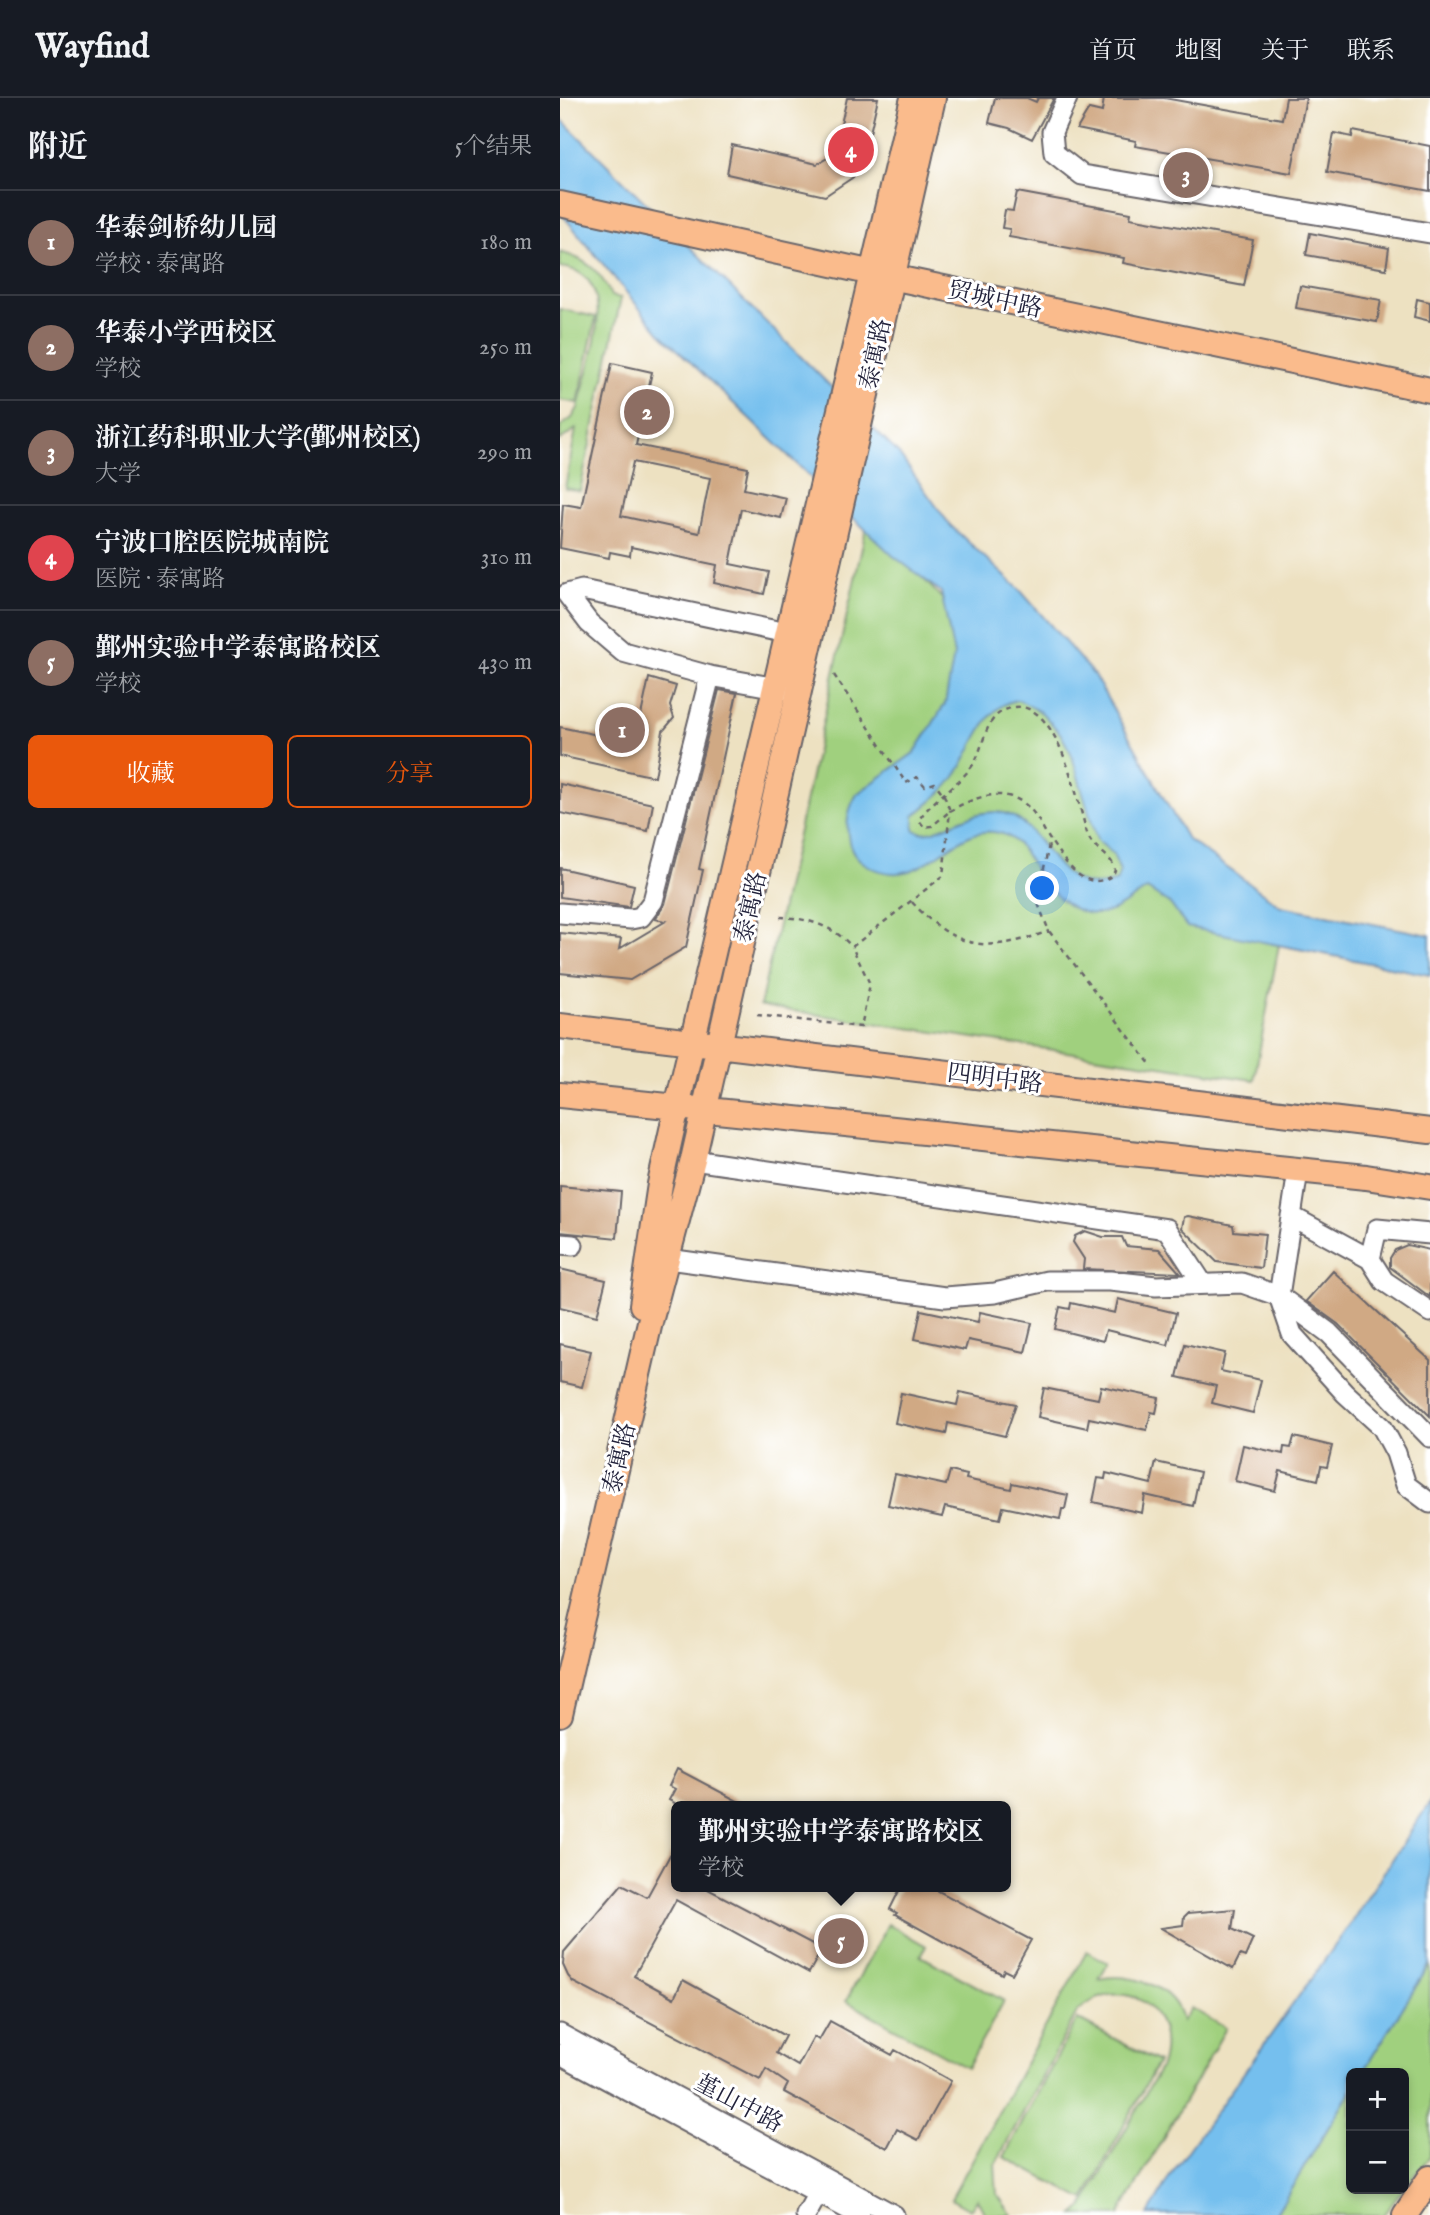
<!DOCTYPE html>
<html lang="zh">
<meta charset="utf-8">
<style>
body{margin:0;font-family:"IM FELL English","Noto Serif SC",serif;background:#20242c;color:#f1f3f6}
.controls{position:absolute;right:21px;bottom:21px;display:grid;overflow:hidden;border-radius:10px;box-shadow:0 4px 10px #0003}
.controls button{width:63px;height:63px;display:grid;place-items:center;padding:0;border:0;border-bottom:2px solid #363941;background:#171b24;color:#f1f3f6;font:35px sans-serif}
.you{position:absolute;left:483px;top:791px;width:24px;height:24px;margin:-18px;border:5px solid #fff;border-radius:50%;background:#1a73e8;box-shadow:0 0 0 10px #1a73e833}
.badge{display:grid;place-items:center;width:46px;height:46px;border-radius:50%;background:#ea580c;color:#fff;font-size:23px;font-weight:700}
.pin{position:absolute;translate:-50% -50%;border:4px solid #fff;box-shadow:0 2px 7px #0006}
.popup{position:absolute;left:111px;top:1703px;width:340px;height:91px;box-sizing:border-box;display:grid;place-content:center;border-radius:10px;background:#171b24;filter:drop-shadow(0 2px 5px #0005);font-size:23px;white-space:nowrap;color:#9ea1a6}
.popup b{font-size:26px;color:#f1f3f6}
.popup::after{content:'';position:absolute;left:50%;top:100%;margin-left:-14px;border:14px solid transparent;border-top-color:#171b24}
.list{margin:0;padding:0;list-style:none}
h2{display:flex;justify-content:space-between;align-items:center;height:91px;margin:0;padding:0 28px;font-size:30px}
h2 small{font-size:23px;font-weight:400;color:#9ea1a6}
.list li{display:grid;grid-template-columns:46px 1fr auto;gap:21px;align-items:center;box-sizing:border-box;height:105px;padding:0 28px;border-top:2px solid #363941}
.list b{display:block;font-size:26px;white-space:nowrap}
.list p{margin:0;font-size:23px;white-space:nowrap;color:#9ea1a6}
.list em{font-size:23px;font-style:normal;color:#9ea1a6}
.actions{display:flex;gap:14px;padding:21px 28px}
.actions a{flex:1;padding:16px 0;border:2px solid #ea580c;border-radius:10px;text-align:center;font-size:24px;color:#ea580c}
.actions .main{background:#ea580c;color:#fff}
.map{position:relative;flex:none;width:870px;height:2117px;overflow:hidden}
header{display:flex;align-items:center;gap:42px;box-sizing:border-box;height:98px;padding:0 35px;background:#171b24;border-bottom:2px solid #363941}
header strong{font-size:33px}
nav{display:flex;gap:38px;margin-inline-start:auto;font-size:24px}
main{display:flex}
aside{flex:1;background:#171b24}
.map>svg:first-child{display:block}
</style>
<header>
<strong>Wayfind</strong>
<nav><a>首页</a><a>地图</a><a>关于</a><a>联系</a></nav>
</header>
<main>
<aside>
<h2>附近<small>5个结果</small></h2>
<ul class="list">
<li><span class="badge" style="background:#8d6e63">1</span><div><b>华泰剑桥幼儿园</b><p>学校 · 泰寓路</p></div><em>180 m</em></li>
<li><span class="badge" style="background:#8d6e63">2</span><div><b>华泰小学西校区</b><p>学校</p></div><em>250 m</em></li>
<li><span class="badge" style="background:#8d6e63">3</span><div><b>浙江药科职业大学(鄞州校区)</b><p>大学</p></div><em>290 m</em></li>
<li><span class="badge" style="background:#e0444e">4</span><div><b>宁波口腔医院城南院</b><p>医院 · 泰寓路</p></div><em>310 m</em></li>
<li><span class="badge" style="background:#8d6e63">5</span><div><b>鄞州实验中学泰寓路校区</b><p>学校</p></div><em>430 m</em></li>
</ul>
<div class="actions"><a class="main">收藏</a><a>分享</a></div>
</aside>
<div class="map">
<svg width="870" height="2117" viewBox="0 0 870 2117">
<rect width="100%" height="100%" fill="#fff"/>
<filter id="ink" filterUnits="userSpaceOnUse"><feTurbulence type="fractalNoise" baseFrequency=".0143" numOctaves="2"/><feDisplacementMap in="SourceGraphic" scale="14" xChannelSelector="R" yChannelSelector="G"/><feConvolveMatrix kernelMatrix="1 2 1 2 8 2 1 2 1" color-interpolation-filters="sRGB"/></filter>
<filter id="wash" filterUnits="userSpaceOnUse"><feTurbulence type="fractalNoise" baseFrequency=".00686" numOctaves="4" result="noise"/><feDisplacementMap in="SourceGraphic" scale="28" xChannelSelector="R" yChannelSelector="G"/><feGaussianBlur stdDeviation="1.57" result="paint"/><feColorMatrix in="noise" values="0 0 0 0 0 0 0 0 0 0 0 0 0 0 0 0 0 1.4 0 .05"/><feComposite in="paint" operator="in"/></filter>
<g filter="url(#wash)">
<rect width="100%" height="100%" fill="#ede1c1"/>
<path fill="#a0d07e" stroke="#61795c" stroke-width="2" d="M0,154c26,7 41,19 51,44l10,2 -41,193 -15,-3 11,-59 -16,11v-13l12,-9 6,-10c9,-41 48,-135 -18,-141z
M0,211l36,8 -18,86 -18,-3z
M308,422l183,194 229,225 -26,141 -494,-74z
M328,1826l38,22 -5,10 83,45 -37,67 -121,-67z
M527,1853l21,12 -9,16c31,-8 78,8 83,42l9,-13 35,20 -107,187h-45l8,-7 79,-142c18,-59 -39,-95 -84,-54l-82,153 2,29 15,21h-27l-8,-16 -7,11 -19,-11z
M870,1866v192l-47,59h-108l76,-125v99h53v-116h-42z
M517,1921l81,43 -74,138 -80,-43z"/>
<path fill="#75bfee" stroke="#4c7094" stroke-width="2" fill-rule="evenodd" d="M0,20l338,335 52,72 70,65 74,85 93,164 94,67 149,29v40l-243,-48 -16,-22 -24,-16c-13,8 -32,24 -47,25 -35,2 -57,-33 -73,-57 -7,-11 -14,-21 -28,-24 -48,-12 -77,65 -132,32 -12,-7 -18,-17 -19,-30 -2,-16 1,-27 9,-41l58,-42 30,-48 9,-49 -13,-63 -49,-37 -232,-222 -100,-121zM459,602l23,13 18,20 11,20 26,87 16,14 7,17 -3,10c-60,21 -68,-49 -107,-66 -36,-15 -78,30 -96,14v-13c12,-11 27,-21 37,-34 22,-26 31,-79 68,-82z
M870,1704v162l-68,109h-11v17l-76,125h-127l22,-39 176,-246z"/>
<g id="blocks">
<path fill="#d0a984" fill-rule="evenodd" d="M287,0h31l-17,74 -36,24 -98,-22 5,-29 85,19 17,-10z
M435,0h32l9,4 2,-4h16l-22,41 -23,-11 -20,-5z
M544,0h60l118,21 4,-21h20l-15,75 -156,-27 1,-5 -59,-12 12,-20 13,3z
M793,33l77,15v45l-103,-19 7,-39 18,4z
M457,94l114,21 -1,5 123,22 -9,46 -121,-23 1,-5 -115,-21 1,-8 -8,-1 3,-18 8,1z
M750,135l79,15 -3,21 -80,-14z
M740,188l81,14 -4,22 -81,-14z
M857,201l13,3v19l-16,-4z
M52,265l40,9 -16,73 112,23 -4,21 42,9 -5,20 -40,-9 -11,55 39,8 -5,22 -50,-11 3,-18 -86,-18 -1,9 -20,-4 -1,6 -49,-10 3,-44 18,3zM73,364l77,16 -11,55 -78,-17z
M89,580l27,8 -6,20 4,12 -11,13 -8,46 -95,-21v-29l75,16z
M159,592l18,3 -38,176 4,1 -17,77 -56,33 -70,-7v-40l61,6 -2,10 47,-28 -11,-2 10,-15z
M0,686l93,20 -5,27 -88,-18z
M0,770l74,17 -5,22 -69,-10z
M0,1088l61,6 -4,46 -57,-6z
M628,1118l45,9 1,6 31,3 -4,34 -44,-6 -35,-34 2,-11z
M525,1133l18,6h19l4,9 33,3 21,24 -97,-4 1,-10 -11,-17 2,-6z
M847,1147l23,5v47l-40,-30v-9l5,-8z
M0,1171l46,11 -9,36 -37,-9z
M773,1173l97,89v56l-92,-92 -32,-23z
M558,1201l58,14 -8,32 -62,-15 -3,11 -48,-12 5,-22 10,2 1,-6 44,10z
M361,1212l57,12 2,-10 52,11 -7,29 -57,-12 -3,10 -50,-11z
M0,1246l31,7 -9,36 -22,-5z
M625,1246l40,9 -4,18 40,9 -8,33 -41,-10 4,-17 -39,-9z
M541,1288l58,12 -3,15 -5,-1 -4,18 -58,-12 -2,10 -49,-11 6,-29 54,11z
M400,1294l56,12 -11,32 -57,-13 -2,11 -51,-11 6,-30 56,12z
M734,1339l38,9 -5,21 -6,-1 -3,14 -38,-9 -5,20 -40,-10 8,-36 40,9 1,-7 7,1z
M596,1364l44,10 -7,34 -48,-11 -3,18 -49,-11 5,-24 7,1 1,-6 45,11z
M390,1373l17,4 -1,4 45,10 1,-6 56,12 -3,14h-3l-2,10 -57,-12 -3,12 -55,-12 -3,10 -54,-12 7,-31 51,11z
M117,1671l70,37h-67l-11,-6 6,-11 -6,-3z
M116,1746v43h28l118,62 -13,24 -133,-73 -42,76 40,22 9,-18 102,56 -9,17 22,13 16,-29 5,3 11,-19 62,34 3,-5 56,31 -33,59 -21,-11 -10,19 -103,-56 4,-8 -22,-15 -6,11 -187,-98 -5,-6 -5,-11 1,-13 58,-68 25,13z
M341,1789h30l100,53 -19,34 -8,-4 -2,4 -107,-59 2,-2 -7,-4z
M675,1811l-3,20 21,10 -8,18 -5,-2 -7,14 -72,-41 22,-3 1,-8 4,-4z"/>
</g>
</g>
<g filter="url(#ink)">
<use href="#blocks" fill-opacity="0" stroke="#69656a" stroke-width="2"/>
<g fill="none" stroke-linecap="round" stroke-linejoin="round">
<g stroke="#69656a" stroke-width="23">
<path id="minor" d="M507,0l-15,34 2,21 28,22 348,58
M150,578l78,14
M0,815l71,6 10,-2 12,-16 57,-225 -87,-24 -34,-29 -22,-29 15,-4 219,46
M133,1062l474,69 36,55
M738,1073l-19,125 13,38 53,59 37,34 14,26 10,32 24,18
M731,1118l79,43
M870,1136l-53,-5 -7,30 14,22 46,31
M0,1146l13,1
M108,1161l277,38 50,-4 52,-12h63l46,5 86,-3 37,13 50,37 101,104
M0,1936l334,181
M0,1956l299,161
M246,2117l12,-22"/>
</g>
<g stroke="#69656a" stroke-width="28">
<path id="major" d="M0,106l331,73 539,113
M0,928l870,105
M0,997l806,82 64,10
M82,1207l18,-121 17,-77 236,-1009
M0,1616l90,-392 43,-162 240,-1062
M845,2117l25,-37"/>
</g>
<path stroke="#69656a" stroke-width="2.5" stroke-dasharray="5 5" stroke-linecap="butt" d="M274,577l72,108 11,-6 8,9 10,-3 9,12 6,16 -18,15 -8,1 -5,-7c11,-19 40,-35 53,-54 12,-16 11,-45 31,-55 53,-28 75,93 84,122 5,17 24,20 28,37l-2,5c-29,20 -49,-15 -63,-35
M352,804c45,49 77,51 137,29
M220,819c27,1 54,9 72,30
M197,917l104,12 9,-43 -18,-37 91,-71 7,-65c25,-15 59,-27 82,0 7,8 12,20 18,29l-13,61 12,30 101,133"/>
<use href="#minor" stroke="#fff" stroke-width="19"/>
<use href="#major" stroke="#fabb8c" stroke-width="24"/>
</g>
</g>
<g text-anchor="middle" stroke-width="6" stroke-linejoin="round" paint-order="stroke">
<g font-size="24" fill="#22223b" stroke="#fff">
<text transform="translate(435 201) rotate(12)" y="8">贸城中路</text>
<text transform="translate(315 256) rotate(-78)" y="8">泰寓路</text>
<text transform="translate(190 809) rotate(-77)" y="8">泰寓路</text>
<text transform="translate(435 980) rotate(7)" y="8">四明中路</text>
<text transform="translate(59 1360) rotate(-77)" y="8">泰寓路</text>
<text transform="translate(179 2005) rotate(28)" y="8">堇山中路</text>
</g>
</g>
</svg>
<div class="controls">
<button>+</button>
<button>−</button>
</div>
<div class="you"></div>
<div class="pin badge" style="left:62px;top:632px;background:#8d6e63">1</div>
<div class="pin badge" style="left:87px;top:314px;background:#8d6e63">2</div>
<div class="pin badge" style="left:626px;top:77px;background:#8d6e63">3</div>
<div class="pin badge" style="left:291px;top:52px;background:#e0444e">4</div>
<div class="pin badge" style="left:281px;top:1843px;background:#8d6e63">5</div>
<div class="popup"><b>鄞州实验中学泰寓路校区</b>学校</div>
</div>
</main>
